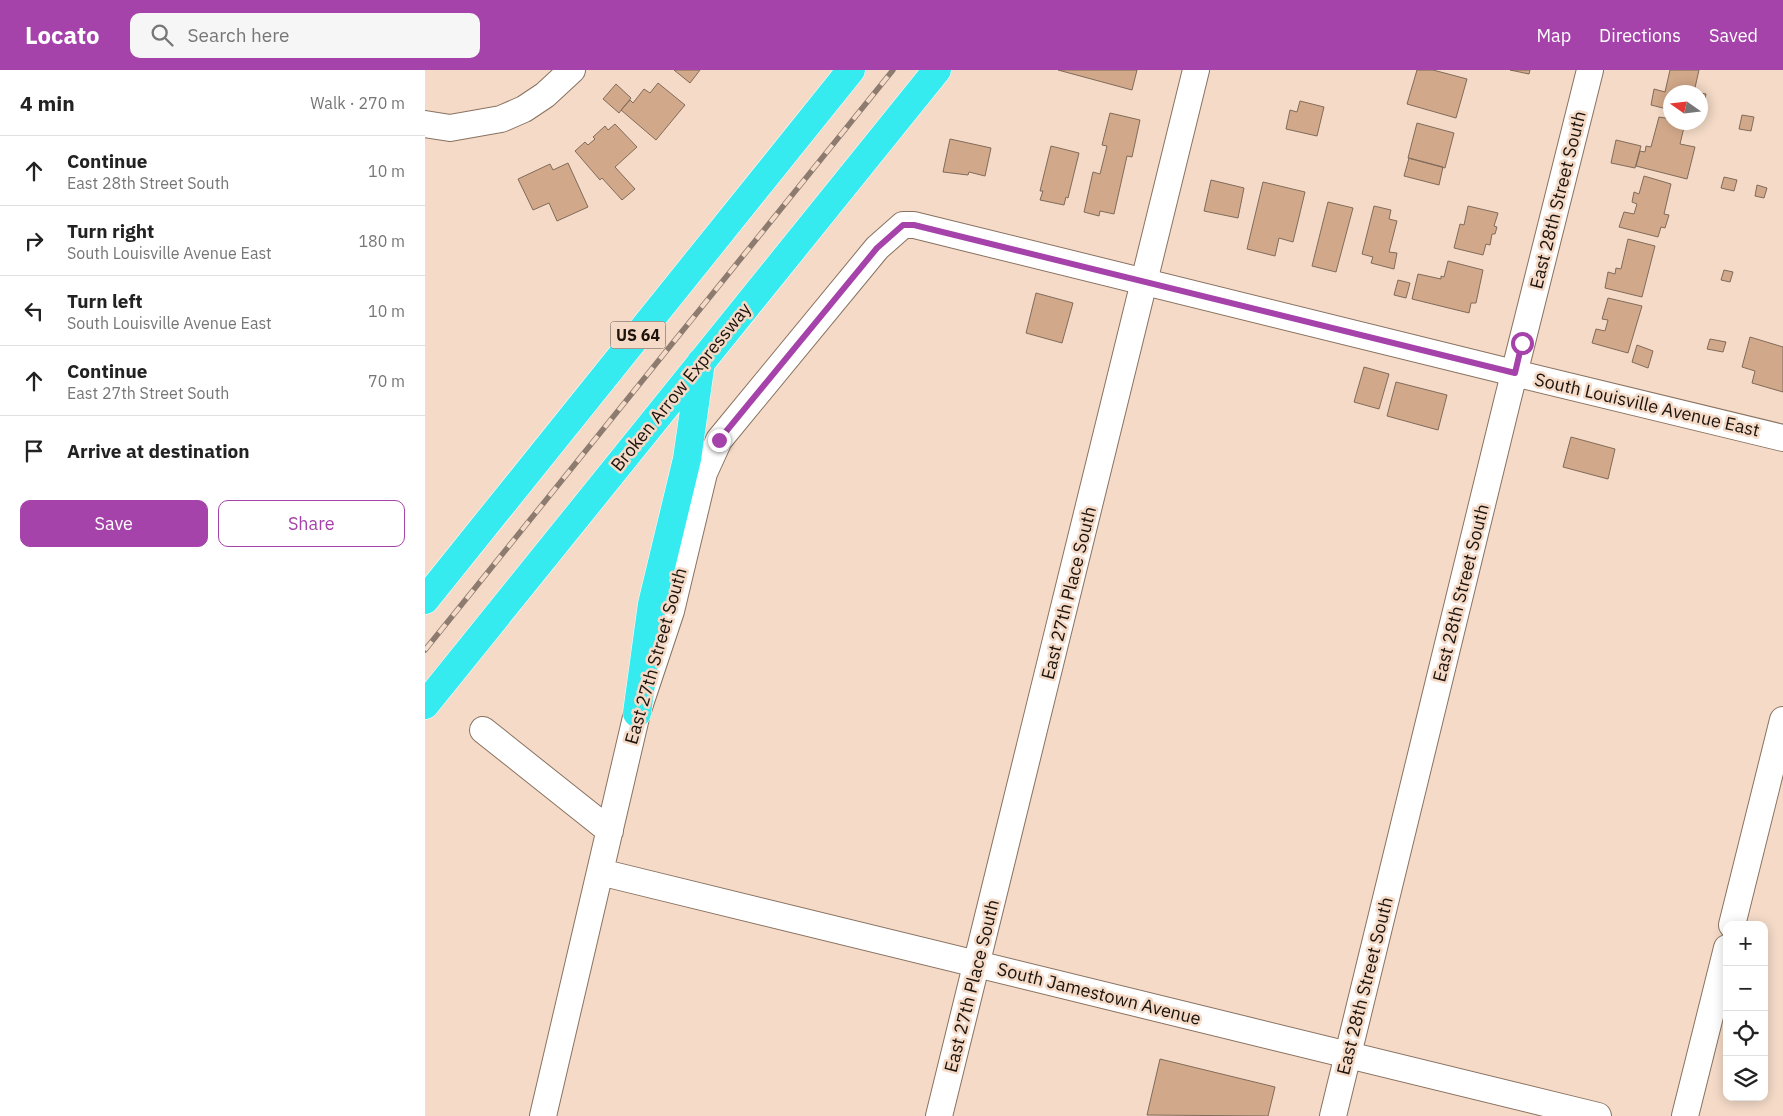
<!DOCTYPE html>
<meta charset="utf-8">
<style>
body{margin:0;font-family:"IBM Plex Sans",sans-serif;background:#f6f6f6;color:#222}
.controls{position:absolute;right:15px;bottom:15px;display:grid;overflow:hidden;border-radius:10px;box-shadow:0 2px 12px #0003}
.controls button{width:45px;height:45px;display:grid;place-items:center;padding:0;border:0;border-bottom:1px solid #e0e0e0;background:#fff;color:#222;font:25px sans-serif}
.compass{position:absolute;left:1238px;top:15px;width:45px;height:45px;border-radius:50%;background:#fff;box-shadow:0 2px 12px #0003;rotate:284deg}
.stop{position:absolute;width:15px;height:15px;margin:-11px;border:4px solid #a543aa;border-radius:50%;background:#fff}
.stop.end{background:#a543aa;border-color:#fff;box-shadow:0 1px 5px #0008}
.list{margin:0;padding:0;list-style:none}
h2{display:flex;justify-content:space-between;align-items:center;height:65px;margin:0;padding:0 20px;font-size:21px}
h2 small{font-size:16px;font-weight:400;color:#767676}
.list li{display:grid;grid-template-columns:32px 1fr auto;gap:15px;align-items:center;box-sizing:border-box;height:70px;padding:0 20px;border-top:1px solid #e0e0e0}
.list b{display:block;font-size:19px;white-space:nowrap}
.list p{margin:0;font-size:16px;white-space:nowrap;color:#767676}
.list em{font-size:16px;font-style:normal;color:#767676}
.actions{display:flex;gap:10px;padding:15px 20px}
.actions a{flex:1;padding:11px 0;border:1px solid #a543aa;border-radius:10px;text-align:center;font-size:18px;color:#a543aa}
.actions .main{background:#a543aa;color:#fff}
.icon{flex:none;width:28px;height:28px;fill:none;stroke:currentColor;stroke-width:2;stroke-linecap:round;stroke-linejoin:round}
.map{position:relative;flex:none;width:1358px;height:1046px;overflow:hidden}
header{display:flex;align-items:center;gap:30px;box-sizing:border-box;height:70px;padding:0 25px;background:#a543aa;color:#fff}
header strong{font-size:24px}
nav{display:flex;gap:28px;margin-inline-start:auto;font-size:18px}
.search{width:350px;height:45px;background:#f6f6f6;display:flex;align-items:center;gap:12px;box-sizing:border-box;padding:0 18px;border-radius:10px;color:#767676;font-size:19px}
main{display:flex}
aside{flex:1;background:#fff}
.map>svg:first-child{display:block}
</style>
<header>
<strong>Locato</strong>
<div class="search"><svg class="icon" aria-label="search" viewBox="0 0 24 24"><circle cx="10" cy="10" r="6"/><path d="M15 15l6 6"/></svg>Search here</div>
<nav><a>Map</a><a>Directions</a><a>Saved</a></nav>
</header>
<main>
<aside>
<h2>4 min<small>Walk · 270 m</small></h2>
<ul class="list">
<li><svg class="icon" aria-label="ahead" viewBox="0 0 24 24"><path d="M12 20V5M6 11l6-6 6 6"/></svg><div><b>Continue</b><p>East 28th Street South</p></div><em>10 m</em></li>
<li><svg class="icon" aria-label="right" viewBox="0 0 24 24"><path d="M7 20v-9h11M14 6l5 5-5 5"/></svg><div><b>Turn right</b><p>South Louisville Avenue East</p></div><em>180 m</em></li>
<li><svg class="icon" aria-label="left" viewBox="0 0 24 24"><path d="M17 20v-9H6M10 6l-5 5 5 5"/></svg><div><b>Turn left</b><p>South Louisville Avenue East</p></div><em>10 m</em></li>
<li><svg class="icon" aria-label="ahead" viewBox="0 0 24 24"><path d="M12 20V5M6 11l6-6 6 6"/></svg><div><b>Continue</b><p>East 27th Street South</p></div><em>70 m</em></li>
<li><svg class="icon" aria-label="arrive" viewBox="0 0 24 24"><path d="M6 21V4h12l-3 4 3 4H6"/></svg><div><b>Arrive at destination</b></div></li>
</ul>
<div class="actions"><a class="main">Save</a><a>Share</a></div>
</aside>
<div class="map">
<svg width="1358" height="1046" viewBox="0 0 1358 1046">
<rect width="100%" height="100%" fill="#f4dac7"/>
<path fill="#d1a889" stroke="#816b5a" d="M249,0h26l-10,13z
M633,0h79l-5,20z
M992,0h16l34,9 -11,39 -49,-14z
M1085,0h20l-1,4z
M1245,0h29l-5,22h4h-27v18l-20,-5 3,-16 11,3z
M233,13l27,22 -29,35 -35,-30 9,-10 3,3 11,-14 6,4z
M191,14l15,14 -12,15 -16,-14z
M1276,23l5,1 -5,23z
M875,31l24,6 -7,29 -31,-7 4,-19 7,2z
M685,43l30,7 -8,37 -5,-1 -13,58 -14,-3 -1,5 -15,-4 9,-40 7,2 7,-28 -5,-1z
M1317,45l12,2 -3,14 -12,-2z
M1234,47l12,2v3l14,1 -5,21 15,3 -8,32 -51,-13 4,-15 5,1 1,-6 5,1z
M992,53l37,10 -9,35 -37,-10z
M190,54l22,23 -22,20 20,22 -13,11 -20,-22 -2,2 -25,-29 10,-9 3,3 7,-6 -2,-2 12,-11 3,4z
M525,69l41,9 -6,28 -16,-4 -1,3 -25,-3z
M1191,70l25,6 -6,22 -24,-5z
M626,76l28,7 -11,45 -2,-1 -2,8 -24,-5 3,-9h-3z
M984,88l34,9 -4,18 -35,-9z
M143,93l20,44 -31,14 -8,-18 -16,7 -15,-31 32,-15 3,6z
M1219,106l27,8 -7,30 5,1 -4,13 -4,-1 -3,10 -39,-10 5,-15 10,2 3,-10 -5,-2 2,-10 5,2z
M1299,107l13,3 -3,11 -13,-3z
M786,110l33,8 -6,30 -34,-7z
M838,112l42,10 -12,50 -14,-4 -4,18 -28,-7z
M1332,115l10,3 -3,10 -9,-2z
M903,132l25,6 -17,64 -24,-6z
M949,136l17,4 -2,9 8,2 -8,31 8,1 -3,16 -23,-6 2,-6 -11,-3z
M1043,136l30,7 -4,13 3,1 -2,7h-3l-2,11 -4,-1 -3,11 -29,-7 6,-24 4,1z
M1203,169l27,7 -13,51 -37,-9 3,-16 7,2 1,-6 5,1z
M1023,191l35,9 -7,33h-5l-2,10 -57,-14 6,-25 23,5v-3l3,1z
M1299,200l9,2 -3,10 -9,-2z
M973,210l12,3 -4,15 -12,-3z
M611,223l37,10 -11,40 -36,-10z
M1183,228l34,8 -14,47 -36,-10 4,-14 9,2 3,-11 -6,-1z
M1325,267l33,10v45l-31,-9 3,-12 -13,-4z
M1285,269l16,3 -3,10 -16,-3z
M1212,275l16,6 -5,17 -16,-6z
M939,297l25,7 -10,35 -25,-7z
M971,312l51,13 -9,35 -51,-14z
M1146,367l44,12 -7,30 -45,-12z
M735,989l115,28 -7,29 -121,-1z"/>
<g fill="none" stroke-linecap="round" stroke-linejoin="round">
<g stroke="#897261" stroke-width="28">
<path id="minor" d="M0,54l25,4 51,-9 23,-10 21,-14 27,-25
M58,660l127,101
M175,802l998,244
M1307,855l51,-205
M118,1046l94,-403 34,-102 33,-138 15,-33 158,-192 26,-23h11l600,148 269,65
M514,1046l257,-1046
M908,1046l174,-714 83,-332
M1260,1046l42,-168"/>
</g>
<g stroke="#fff" stroke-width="29">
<path id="highway" d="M0,530l426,-530
M0,635l512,-635
M212,643l15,-109 35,-145 14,-97"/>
</g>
<use href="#minor" stroke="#fff" stroke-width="26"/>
<use href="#highway" stroke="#35ebef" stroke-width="28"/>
<g stroke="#8c7b6e" stroke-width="5.5">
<path id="rail" d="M0,580l468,-580"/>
</g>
<use href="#rail" stroke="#f4dac7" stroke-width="4" stroke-dasharray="11" stroke-linecap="butt"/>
</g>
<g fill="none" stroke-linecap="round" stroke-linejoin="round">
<path stroke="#a543aa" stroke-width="6" d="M294,370l158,-192 26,-23h11l601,148 7,-30"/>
</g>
<g text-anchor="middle" stroke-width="5" stroke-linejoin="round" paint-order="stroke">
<rect fill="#f4dac7" stroke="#5c4f44" stroke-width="1" x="185.5" y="251.5" width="55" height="27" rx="4"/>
<g font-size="16" font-weight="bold" fill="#1b130c">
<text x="213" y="271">US 64</text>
</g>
<g font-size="18" fill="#1b130c" stroke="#f4dac7">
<text transform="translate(1133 130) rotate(-76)" y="6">East 28th Street South</text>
<text transform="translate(256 317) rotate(-51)" y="6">Broken Arrow Expressway</text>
<text transform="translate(1222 335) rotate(13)" y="6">South Louisville Avenue East</text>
<text transform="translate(644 523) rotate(-76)" y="6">East 27th Place South</text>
<text transform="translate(1036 523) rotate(-76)" y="6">East 28th Street South</text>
<text transform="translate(231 586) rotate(-74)" y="6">East 27th Street South</text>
<text transform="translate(547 916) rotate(-76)" y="6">East 27th Place South</text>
<text transform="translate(940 916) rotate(-76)" y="6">East 28th Street South</text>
<text transform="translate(674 924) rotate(14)" y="6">South Jamestown Avenue</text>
</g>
</g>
</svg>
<div class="controls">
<button>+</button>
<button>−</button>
<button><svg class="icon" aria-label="locate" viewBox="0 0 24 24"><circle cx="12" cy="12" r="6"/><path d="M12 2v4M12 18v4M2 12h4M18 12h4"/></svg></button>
<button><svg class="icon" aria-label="layers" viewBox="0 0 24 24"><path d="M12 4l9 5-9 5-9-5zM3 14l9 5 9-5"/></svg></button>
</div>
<svg class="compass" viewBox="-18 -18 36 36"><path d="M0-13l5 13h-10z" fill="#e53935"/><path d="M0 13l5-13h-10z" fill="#767676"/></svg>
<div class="stop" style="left:1097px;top:273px"></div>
<div class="stop end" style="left:294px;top:370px"></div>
</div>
</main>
